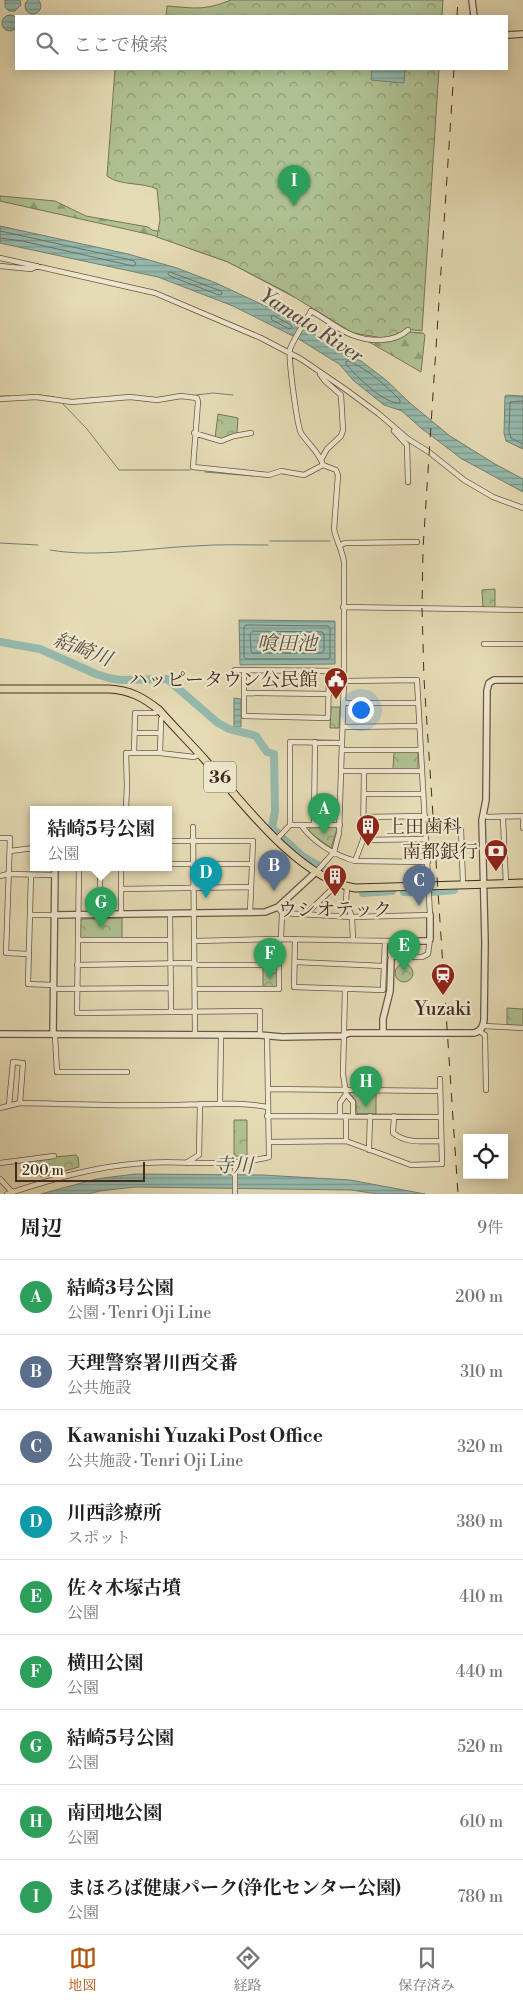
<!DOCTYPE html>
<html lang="ja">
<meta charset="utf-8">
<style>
body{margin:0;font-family:"Libre Bodoni","Noto Serif JP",serif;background:#f2f2f2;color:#222}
.controls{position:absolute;right:15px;bottom:15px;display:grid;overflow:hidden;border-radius:0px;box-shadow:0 2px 12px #0003}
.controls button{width:45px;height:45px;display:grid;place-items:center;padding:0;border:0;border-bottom:1px solid #e0e0e0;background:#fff;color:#222;font:25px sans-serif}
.scale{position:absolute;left:15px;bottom:12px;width:130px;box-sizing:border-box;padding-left:5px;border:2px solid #442b1e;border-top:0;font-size:14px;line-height:18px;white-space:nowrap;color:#442b1e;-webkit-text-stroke:4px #eee8cf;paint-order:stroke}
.you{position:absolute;left:360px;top:709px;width:18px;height:18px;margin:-12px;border:4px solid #fff;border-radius:50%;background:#1a73e8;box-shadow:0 0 0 8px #1a73e833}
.badge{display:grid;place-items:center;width:32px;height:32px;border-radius:50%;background:#b45309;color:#fff;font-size:16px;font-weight:700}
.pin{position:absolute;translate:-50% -41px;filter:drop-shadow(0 1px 2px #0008)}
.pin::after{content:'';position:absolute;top:26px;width:18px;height:15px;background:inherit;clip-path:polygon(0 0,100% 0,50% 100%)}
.popup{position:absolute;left:30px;top:806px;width:142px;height:65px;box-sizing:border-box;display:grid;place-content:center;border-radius:0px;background:#fff;filter:drop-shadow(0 1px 4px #0005);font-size:16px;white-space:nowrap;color:#767676}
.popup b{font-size:19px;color:#222}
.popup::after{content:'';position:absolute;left:50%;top:100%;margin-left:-10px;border:10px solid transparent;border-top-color:#fff}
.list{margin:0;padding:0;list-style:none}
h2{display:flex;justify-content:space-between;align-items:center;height:65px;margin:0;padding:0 20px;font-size:21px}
h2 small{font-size:16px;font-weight:400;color:#767676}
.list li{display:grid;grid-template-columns:32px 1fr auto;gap:15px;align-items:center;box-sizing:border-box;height:75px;padding:0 20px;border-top:1px solid #e0e0e0}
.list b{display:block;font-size:19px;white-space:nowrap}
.list p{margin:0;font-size:16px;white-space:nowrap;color:#767676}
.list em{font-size:16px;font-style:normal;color:#767676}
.icon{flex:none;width:28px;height:28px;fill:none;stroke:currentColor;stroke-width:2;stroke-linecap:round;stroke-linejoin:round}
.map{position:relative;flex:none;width:523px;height:1194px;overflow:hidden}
.search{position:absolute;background:#fff;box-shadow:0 2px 12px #0003;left:15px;right:15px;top:15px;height:55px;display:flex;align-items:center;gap:12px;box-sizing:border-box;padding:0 18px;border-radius:0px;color:#767676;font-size:19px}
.sheet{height:740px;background:#fff}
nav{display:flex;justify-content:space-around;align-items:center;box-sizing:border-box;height:70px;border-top:1px solid #e0e0e0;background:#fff;font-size:14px;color:#767676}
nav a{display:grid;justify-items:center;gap:2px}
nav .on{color:#b45309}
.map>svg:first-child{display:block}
</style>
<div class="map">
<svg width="523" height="1194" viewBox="0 0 523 1194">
<defs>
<pattern id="forest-firs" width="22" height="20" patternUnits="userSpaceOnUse" patternTransform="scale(1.25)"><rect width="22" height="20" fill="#afc192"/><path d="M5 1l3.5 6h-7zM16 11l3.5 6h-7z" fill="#909d77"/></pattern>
<pattern id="park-crowns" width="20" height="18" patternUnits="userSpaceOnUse" patternTransform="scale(1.25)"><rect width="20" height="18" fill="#afc192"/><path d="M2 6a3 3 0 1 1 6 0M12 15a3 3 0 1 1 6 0" fill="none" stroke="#909d77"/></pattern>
<pattern id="water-rules" width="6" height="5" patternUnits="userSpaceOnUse" patternTransform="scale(1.25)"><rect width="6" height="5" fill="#96bbaf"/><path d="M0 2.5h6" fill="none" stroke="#7c988e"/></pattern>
</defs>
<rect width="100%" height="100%" fill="#e5dbb5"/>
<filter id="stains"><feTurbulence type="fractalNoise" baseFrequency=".004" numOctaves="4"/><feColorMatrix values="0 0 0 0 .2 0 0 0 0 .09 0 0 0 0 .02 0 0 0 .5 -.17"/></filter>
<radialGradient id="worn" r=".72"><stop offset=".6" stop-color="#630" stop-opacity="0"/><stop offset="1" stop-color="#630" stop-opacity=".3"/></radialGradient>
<path fill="url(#forest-firs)" stroke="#7a7658" d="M0,196l55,5 31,15 62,11 4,3 65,14 77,53 -66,-35 -76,-27 -152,-34z
M409,332l14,1 2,2 -4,37 -57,-33c17,2 31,5 45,-7z"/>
<path fill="url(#park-crowns)" stroke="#7a7658" d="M231,0h212l-1,16h-276l1,-10c28,2 36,5 64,-6z
M115,69h324l-17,262 -17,-2 -5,6 -17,3 -30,-5 -67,-41 -58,-30 -71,-25 3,-17 -3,-31c-15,-7 -37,-3 -50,-13z
M218,414l20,4 -1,15 -17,7 -5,-2z
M495,589v20l-12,-1 -1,-18z
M331,707h9l-1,21h-9z
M394,751h21l3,2v16h-25z
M335,827l2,2 -6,19 -23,-17 2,-3z
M122,918v20l-39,1 -3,-3v-15l3,-2z
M395 973a9 9 0 1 1 18 0a9 9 0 1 1-18 0Z
M263,967h9v6h5v12l-2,2h-12z
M507,1008l16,1v17l-16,-1z
M349,1092h27v22h-19l-1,-13z
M234,1120h13v36h-13z
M76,1155l2,2 1,10 -37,10 -2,-1 -4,-15 -4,-2z"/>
<path fill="url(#water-rules)" stroke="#758175" d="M25 6a8 8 0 1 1 16 0a8 8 0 1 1-16 0Z
M5,0h15l1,5 -6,6h-6l-4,-4z
M2 23a8 8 0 1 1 16 0a8 8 0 1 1-16 0Z
M372,69h33l-1,14 -33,-3z
M0,226l128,28 49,14 39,15 73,34 55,37 17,7 25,19 24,23 40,33 45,28 28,15v13l-61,-33 -41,-31 -19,-17 -18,-6 -30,-24 -15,-17 -42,-26 -64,-32 -75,-29 -158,-34z
M507,395l16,1v53l-17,-8 -2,-8 1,-37z
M239,620l96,1v43l-95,1z
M234,698l7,1v28h-7z
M135,1174l127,1 88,5 75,14h-47l-27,-4 -216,-3 -35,4 -12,3h-47l55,-15z"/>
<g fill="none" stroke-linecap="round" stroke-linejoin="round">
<path stroke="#6d7366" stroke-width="1" d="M0,231l127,28 7,2 2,3 -3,2 -111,-25 -22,-3
M170,272l51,19 1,3 -3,1 -49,-19 -2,-2z
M274,316l17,9 1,3 -3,1 -17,-9 -1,-3z
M349,361c20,9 36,24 51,39v3c-15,2 -44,-27 -54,-39v-2z
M523,401l-13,1 -1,30 2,6 12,6
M246,625l82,1 2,2v30l-3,1h-81l-2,-2v-29z
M253,631l69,1 2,2v17l-3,2h-69l-1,-2 -1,-17z
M260,639l54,1 2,3 -2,3h-54l-2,-3z"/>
<path stroke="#758175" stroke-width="1" d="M39,395l16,2
M196,395l17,-2 20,2
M0,396h10
M63,404l24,25 32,41h71
M205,472l48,4
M270,541h60
M0,543l38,2
M50,550c47,8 97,-2 145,-4 24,-2 49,-1 73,-1"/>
<path stroke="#96bbaf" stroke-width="8" d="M0,642l40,7 56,25 13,4 11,2 47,-1 51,44 11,6 27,7 11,16 7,2 1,57 -3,17 30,28 32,19
M404,892h20
M432,892l22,-2
M363,893l29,-2"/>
<g stroke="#6c5744" stroke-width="6">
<path id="minor" d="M0,258l155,35 106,45 40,21 44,30 34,25 29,25 21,13 35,28 29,17 30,11
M0,266l31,3 6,-3
M320,374l5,7 16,14 2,35 -2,6 -14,13 -6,11
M0,399l36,-2 36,5 58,-5 27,3 24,-4 16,2 1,4 -5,65 76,8 12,-4 23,4 19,-10
M394,431l13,14 1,37
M194,433l27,8 13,-5 17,-3
M341,545l4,-2 72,-1
M343,607l180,3
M484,644h39
M235,670l109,1
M244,671v45l84,2 1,-47
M244,693l85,1
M343,703h74
M343,727l75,-1
M135,733h25
M342,750h78
M134,753l1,-40h20l4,-3
M160,753l1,-34 3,-4
M341,771h80
M364,794h59
M126,809l1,-23 -1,-33h34l34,4 6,-3
M483,815l5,2 35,-1
M365,817l60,-1
M523,818v10
M503,819l3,64
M290,825v-83l52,1
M301,825c13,18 34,30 54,36l73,1
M314,825l1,-83
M193,827l2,208
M461,829l2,56
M0,838h10l-4,115 23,1
M277,839l13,-14h50
M363,840l63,-1
M168,841h85l-3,72
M10,851l24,-3
M355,861l8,-21 1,-68
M168,864h83
M79,867l-2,146 183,-2v24
M121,867v47
M317,871l17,-19 5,-19 5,-152v-119c-2,-13 -8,-22 -10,-33l4,-54 -2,-5 -13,-5c-3,-12 -15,-21 -22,-32 -4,-8 -13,-75 -11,-84 5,-13 15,-26 21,-38 14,7 27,19 41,24 18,7 42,8 56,-5
M31,875l-3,109 25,1
M0,876l8,-2 47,1
M347,886l-1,16 6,15 1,24
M121,889l130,-2
M278,907l4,6 70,4 78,-2 -13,-235 -73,1
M100,914v-47
M170,914l1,98
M306,914l24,-23
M30,915h24
M281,939l1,-26
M295,939l-1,48 89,3 2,-49
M78,940h92
M195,941l84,-2 114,2
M391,958v-3l4,2h27l6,-3 2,-15
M295,962l89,4
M77,965l114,-2 8,2h80
M53,989l118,-1
M195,989h84v-50
M345,989l-2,85 3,20
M483,1026l40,2
M479,1031l6,4 1,55
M53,1034l2,2 2,36h70
M268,1089l172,2
M220,1103l1,-67
M9,1105l4,-43 10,1 -3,40
M0,1108l20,-5c51,1 101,3 152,2 33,0 63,-4 95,2
M267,1116l173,1
M340,1116v-13l6,-9 7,8v14
M394,1116l-1,17c14,11 31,8 48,8
M346,1141v-25
M269,1142l77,-1 65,24 31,-1 -2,-85
M369,1150l1,-34
M0,1163l54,-7
M186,1163l13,-8 1,-51
M0,1179l12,13
M7,1194c45,-15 89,-28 137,-31 42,-3 84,5 125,-6l-2,-122
M235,1194v-31"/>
</g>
<g stroke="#6c5744" stroke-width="8">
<path id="tertiary" d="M472,0l2,16
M507,35l16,-1
M54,915l211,-3 13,-5 39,-36
M430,939v-24
M391,955v-9l2,-5h35
M383,1033v-14l7,-28 1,-31
M0,1034l260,1 22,2 60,-1 7,-3h125c7,-2 9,-6 10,-13l1,-78 -3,-122 4,-20 1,-110 2,-7 5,-3h29
M53,1034l2,-167"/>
</g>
<g stroke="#442b1e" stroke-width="9">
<path id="primary" d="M0,689h109c20,1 34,8 50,21 15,17 31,33 47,51 35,40 93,118 149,127l168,-5"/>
</g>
<use href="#minor" stroke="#eee8cf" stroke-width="4.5"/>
<use href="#tertiary" stroke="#eee8cf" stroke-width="5.5"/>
<use href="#primary" stroke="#e5dbb5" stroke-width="7"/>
<path stroke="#442b1e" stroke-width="1" stroke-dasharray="9 9" stroke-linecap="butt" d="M457,16l1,-16
M454,69l-31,480 -1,58 2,72 34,515"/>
</g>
<defs>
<g id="civic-pin" transform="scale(1.25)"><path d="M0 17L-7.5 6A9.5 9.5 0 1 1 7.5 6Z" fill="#8f2418" stroke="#eee8cf"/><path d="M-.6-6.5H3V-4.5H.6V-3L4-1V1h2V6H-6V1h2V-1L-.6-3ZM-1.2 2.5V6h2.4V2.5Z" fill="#fff"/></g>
<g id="building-pin" transform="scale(1.25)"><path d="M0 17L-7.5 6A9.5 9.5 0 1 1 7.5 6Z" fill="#8f2418" stroke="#eee8cf"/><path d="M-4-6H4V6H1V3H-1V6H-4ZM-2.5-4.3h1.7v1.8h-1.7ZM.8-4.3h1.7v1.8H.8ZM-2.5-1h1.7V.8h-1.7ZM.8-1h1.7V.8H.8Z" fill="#fff"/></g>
<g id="bank-pin" transform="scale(1.25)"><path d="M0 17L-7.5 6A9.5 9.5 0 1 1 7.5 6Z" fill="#8f2418" stroke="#eee8cf"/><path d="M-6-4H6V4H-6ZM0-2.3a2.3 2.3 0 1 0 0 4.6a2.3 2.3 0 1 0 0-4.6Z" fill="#fff"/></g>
<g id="station-pin" transform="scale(1.25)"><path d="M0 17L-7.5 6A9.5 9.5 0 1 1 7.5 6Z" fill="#8f2418" stroke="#eee8cf"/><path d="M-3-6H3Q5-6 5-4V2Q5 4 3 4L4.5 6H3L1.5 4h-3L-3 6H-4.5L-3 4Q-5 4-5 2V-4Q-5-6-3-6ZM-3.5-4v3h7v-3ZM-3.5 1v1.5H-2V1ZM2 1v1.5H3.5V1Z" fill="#fff"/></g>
</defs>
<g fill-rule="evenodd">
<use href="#civic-pin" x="336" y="679"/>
<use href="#building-pin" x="368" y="826"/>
<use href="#bank-pin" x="496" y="851"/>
<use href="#building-pin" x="335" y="876"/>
<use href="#station-pin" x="443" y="975"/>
</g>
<g text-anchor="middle" stroke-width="4.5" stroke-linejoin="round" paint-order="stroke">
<rect fill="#eee8cf" stroke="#776453" stroke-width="1" x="204" y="761.5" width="32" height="31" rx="4"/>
<g font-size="18" font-weight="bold" fill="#442b1e">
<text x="220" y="783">36</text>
</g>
<g font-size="19" fill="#442b1e" stroke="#eee8cf" text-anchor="end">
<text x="318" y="686">ハッピータウン公民館</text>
<text x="386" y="833" text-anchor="start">上田歯科</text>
<text x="478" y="858">南都銀行</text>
<text x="335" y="916" text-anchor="middle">ウシオテック</text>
<text x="443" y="1015" text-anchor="middle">Yuzaki</text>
</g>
<g font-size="20" font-style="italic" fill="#584f42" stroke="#eee8cf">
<text transform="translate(312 325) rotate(33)" y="7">Yamato River</text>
<text x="287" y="650">喰田池</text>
<text transform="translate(83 649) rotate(21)" y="7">結崎川</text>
<text transform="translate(233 1165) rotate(1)" y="7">寺川</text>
</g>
</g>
<rect width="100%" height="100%" filter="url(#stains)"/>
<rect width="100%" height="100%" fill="url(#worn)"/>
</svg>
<div class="controls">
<button><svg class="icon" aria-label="locate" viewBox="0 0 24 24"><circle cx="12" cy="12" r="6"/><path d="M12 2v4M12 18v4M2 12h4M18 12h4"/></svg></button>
</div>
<div class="scale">200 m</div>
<div class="you"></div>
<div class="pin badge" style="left:324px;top:834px;background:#2e9e5b">A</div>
<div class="pin badge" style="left:274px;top:891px;background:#5c6f8a">B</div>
<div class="pin badge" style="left:419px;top:906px;background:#5c6f8a">C</div>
<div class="pin badge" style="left:206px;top:898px;background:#0f9aa8">D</div>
<div class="pin badge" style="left:404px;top:971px;background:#2e9e5b">E</div>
<div class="pin badge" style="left:270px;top:979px;background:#2e9e5b">F</div>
<div class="pin badge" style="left:101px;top:928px;background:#2e9e5b">G</div>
<div class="popup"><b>結崎5号公園</b>公園</div>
<div class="pin badge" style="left:366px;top:1107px;background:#2e9e5b">H</div>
<div class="pin badge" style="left:294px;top:206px;background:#2e9e5b">I</div>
<div class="search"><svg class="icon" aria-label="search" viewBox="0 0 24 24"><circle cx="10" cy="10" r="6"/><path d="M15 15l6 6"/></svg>ここで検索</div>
</div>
<section class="sheet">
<h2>周辺<small>9件</small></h2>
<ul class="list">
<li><span class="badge" style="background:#2e9e5b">A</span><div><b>結崎3号公園</b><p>公園 · Tenri Oji Line</p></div><em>200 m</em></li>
<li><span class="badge" style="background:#5c6f8a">B</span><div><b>天理警察署川西交番</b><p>公共施設</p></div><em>310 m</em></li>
<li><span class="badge" style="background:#5c6f8a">C</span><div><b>Kawanishi Yuzaki Post Office</b><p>公共施設 · Tenri Oji Line</p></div><em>320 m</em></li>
<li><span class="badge" style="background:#0f9aa8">D</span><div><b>川西診療所</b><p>スポット</p></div><em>380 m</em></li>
<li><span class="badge" style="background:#2e9e5b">E</span><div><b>佐々木塚古墳</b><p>公園</p></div><em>410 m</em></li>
<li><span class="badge" style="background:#2e9e5b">F</span><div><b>横田公園</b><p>公園</p></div><em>440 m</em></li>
<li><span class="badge" style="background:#2e9e5b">G</span><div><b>結崎5号公園</b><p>公園</p></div><em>520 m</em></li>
<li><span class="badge" style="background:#2e9e5b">H</span><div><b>南団地公園</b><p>公園</p></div><em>610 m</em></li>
<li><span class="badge" style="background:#2e9e5b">I</span><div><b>まほろば健康パーク(浄化センター公園)</b><p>公園</p></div><em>780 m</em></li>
</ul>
</section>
<nav>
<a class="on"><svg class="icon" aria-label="map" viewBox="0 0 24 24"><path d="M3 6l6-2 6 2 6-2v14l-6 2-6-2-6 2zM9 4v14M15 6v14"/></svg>地図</a>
<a><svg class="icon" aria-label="directions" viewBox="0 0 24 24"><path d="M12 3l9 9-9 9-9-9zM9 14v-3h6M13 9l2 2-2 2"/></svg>経路</a>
<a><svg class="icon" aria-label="saved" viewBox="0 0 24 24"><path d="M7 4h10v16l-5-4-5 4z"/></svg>保存済み</a>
</nav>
